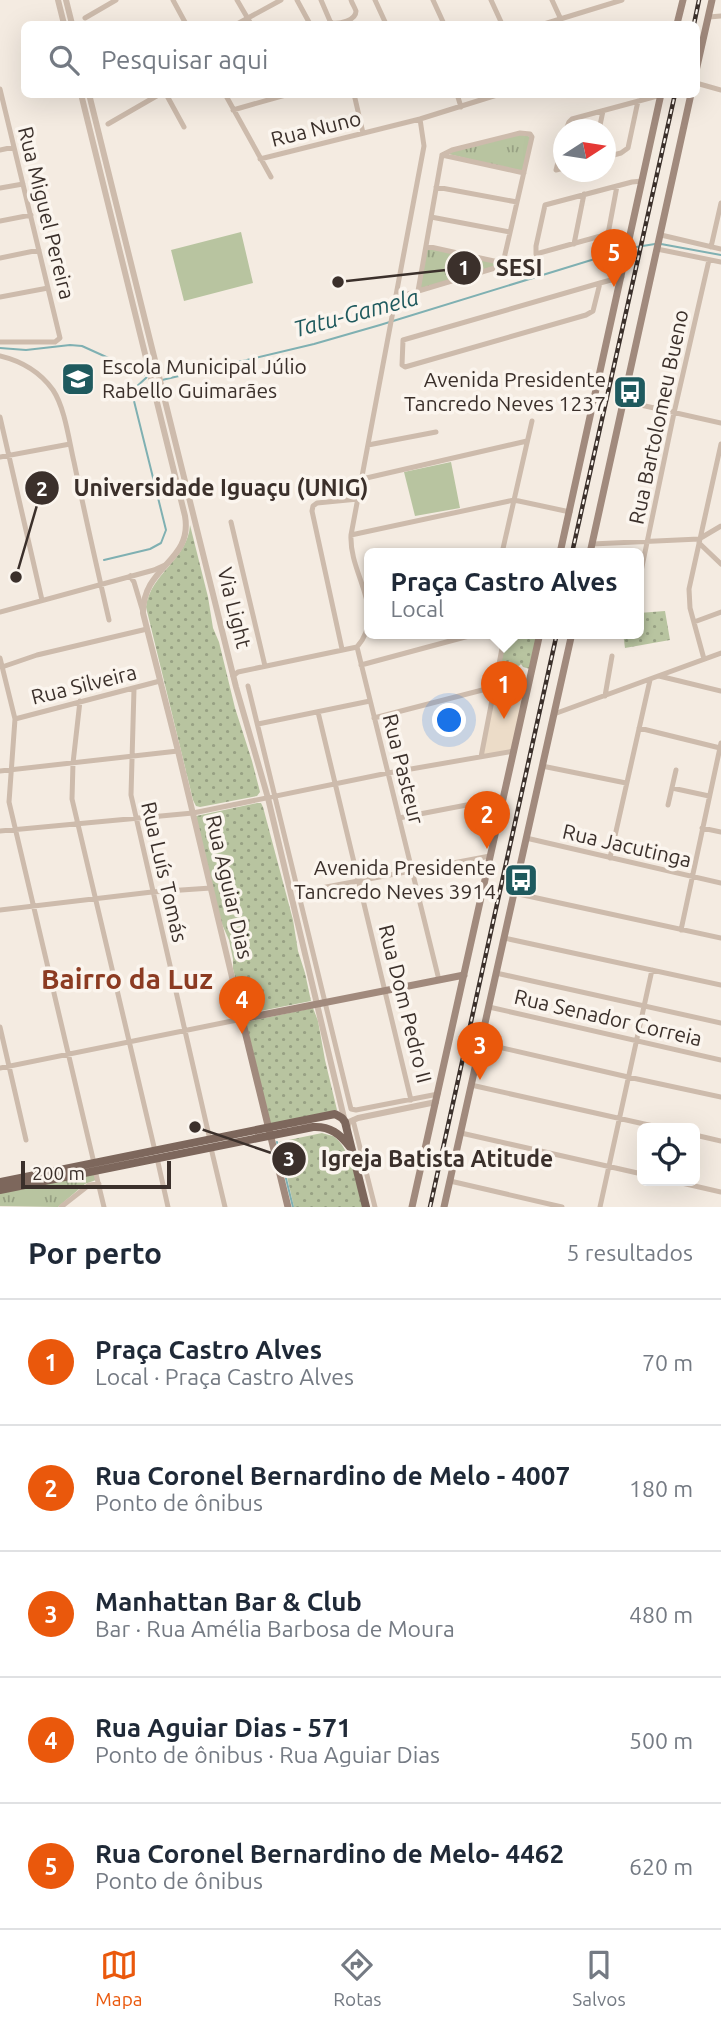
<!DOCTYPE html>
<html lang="pt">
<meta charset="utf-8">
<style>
body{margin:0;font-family:Ubuntu,sans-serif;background:#f2f2f3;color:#1f2937}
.controls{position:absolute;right:21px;bottom:21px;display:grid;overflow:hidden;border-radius:10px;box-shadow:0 7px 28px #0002}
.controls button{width:63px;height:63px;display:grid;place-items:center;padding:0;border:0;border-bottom:2px solid #e0e1e3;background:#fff;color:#1f2937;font:35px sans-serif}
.compass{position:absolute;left:553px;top:119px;width:63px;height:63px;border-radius:50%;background:#fff;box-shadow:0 7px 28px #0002;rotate:78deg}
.scale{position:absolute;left:21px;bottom:18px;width:150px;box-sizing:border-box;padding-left:7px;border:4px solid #3b302b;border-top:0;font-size:19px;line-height:24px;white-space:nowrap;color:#3b302b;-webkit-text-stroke:5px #fbf5ee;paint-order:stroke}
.you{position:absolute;left:450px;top:721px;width:24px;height:24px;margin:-18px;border:5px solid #fff;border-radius:50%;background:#1a73e8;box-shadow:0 0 0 10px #1a73e833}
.badge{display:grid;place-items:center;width:46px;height:46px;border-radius:50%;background:#ea580c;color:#fff;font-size:23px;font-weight:700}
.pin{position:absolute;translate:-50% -58px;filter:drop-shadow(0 2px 4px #0008)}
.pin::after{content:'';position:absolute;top:37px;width:24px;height:21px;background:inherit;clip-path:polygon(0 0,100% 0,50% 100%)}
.popup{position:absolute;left:364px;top:548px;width:280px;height:91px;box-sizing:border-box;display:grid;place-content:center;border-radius:10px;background:#fff;filter:drop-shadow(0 2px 5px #0005);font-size:23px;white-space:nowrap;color:#747a83}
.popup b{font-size:26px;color:#1f2937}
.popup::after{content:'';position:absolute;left:50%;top:100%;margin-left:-14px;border:14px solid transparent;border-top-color:#fff}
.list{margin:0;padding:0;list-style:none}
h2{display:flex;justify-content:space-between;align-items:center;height:91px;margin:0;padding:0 28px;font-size:30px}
h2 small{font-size:23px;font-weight:400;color:#747a83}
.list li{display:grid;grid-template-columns:46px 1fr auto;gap:21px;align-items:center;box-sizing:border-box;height:126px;padding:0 28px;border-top:2px solid #e0e1e3}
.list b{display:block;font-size:26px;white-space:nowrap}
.list p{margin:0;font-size:23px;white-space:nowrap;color:#747a83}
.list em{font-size:23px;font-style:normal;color:#747a83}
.icon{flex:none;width:38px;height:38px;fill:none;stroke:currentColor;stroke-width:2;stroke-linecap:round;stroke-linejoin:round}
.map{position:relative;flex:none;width:721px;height:1207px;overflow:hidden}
.search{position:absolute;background:#fff;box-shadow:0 7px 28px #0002;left:21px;right:21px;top:21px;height:77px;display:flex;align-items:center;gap:18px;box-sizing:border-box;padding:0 24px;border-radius:10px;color:#747a83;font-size:26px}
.sheet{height:721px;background:#fff}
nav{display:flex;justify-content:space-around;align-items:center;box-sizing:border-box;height:98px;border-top:2px solid #e0e1e3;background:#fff;font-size:19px;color:#747a83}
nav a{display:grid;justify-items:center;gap:4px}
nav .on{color:#ea580c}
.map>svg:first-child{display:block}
</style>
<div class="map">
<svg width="721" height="1207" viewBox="0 0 721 1207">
<defs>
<pattern id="grass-dots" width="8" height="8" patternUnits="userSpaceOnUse" patternTransform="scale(1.75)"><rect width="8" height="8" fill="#b8c4a0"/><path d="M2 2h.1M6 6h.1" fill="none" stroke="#97a083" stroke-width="1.8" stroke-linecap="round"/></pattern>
<pattern id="park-tufts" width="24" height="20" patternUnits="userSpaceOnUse" patternTransform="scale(1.75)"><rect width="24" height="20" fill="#b8c4a0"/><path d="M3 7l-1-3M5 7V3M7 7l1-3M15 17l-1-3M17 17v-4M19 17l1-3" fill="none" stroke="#97a083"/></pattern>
</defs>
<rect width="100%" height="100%" fill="#f4ebe1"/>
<path fill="url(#grass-dots)" d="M190,525l18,72 5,31 6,14 16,66 17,53 8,31 -3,4 -57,11 -4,-1 -3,-6 -47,-193c4,-33 42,-48 44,-82z
M665,611l5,29 -45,8 -2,-15h16v-20z
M507,633h31l-8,36 -7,-2 -2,-3 -2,2 -8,-2 -2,-3 -1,2h-7z
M257,803h4l2,4 30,113 5,31 7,22 6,28 -66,13 -12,-45v-10l-4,-19 -8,-18 -25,-106z
M313,1008l5,13 7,39 12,50 -67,14 -24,-102z
M322,1133c3,1 7,2 11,3 18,11 24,51 30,71h-69l-15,-65z"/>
<path fill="url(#park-tufts)" d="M520,134l12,3 -9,35 -79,-19z
M427,248l74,16 -82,26z
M94,1174l2,6 -11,4 -27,23 -58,-1v-13z"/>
<path fill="#b8c4a0" d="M241,232l12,51 -69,18 -13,-51z
M451,462l9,46 -45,8 -11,-44z"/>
<path fill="#ecdcc8" d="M499,672l29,6 -15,72 -31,6z"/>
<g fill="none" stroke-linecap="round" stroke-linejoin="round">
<path stroke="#7fb0b2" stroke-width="2" d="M661,244l60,11
M630,248l25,-4
M0,348l26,2 44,-5 12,1 64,29
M162,380l152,-36 66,-19 244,-75
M104,560l46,-11 11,-6 5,-13 -33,-133 1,-8 13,-12
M277,1142l16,65"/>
<path stroke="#cdbbac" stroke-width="5" d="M173,0l13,24
M237,0l14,24
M297,0l13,24
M321,0l9,21 2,2c7,1 24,-2 24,-12 0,-1 -5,-10 -5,-11
M375,0l11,24
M433,0l11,24
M491,0l11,24
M552,0l11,24
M709,17l12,-1
M85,18l31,-18
M237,24l44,-24
M544,24l78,-24
M696,83l25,7
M0,89l60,249 -5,4h-55
M166,94l18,33
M225,94l46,83
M354,94l9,39
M457,94l4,13
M233,110l56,-16
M108,124l52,-30
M566,130l3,-8 3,-3 89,-24
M599,130l4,-19
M564,138l-8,32 8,-2
M0,150l14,-3
M442,155l10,-5 68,-17 10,1 2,3 -29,126
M442,155l82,18
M606,157l15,-4 7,-5 10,-47
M260,159l160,-40 80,-25
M617,186l-9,48 -72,20v-8l9,-41 87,-23 10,-1
M436,187l81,15
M0,188l23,-4
M431,217l79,15
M0,221l31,-6
M661,235l60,14
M574,244l10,-50
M426,246l77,17
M711,247l10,-44
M657,249l64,13
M0,258l39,-8
M600,283l-7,28 -7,4 -181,52 -3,-2 1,-25 197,-57 22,-6
M418,291l24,-136
M0,297l48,-9
M395,298l100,-30 8,-5
M0,356c21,5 40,16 53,34 12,18 16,51 21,72 11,53 23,106 35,158
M623,401l98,22
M0,417l42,183
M368,445l68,-13
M0,457l70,-13
M362,479l165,-38
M231,522l34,144
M351,535l163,-35 56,12
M699,543l22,21
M592,544l107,-5 22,-13
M502,553l30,-132
M130,576l4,6 9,30
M639,581l35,-168 35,-153
M0,612l154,-42 11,-5
M694,622l27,-10
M357,647c31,-36 -8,-71 -6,-112l73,-389 -4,-27
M357,647l82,333
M342,649l-30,-138 1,-5 4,-3 41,-4
M0,658l15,61 -6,83 85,361
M704,659l-14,-51 -1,-19 32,-145
M361,665l119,-32
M2,667l35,-12 110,-26
M233,676l5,-4 119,-25
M659,676l62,15
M248,686l103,423 5,1 82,-16
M134,689l-3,106 79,345
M605,696l7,-40
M80,701l-7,62 -1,36 83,352
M318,712l93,388
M554,714l167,-61
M374,718l120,-31
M15,719l145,-38
M258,724l112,-23
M639,728l81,20
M481,757l24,-124
M542,766l84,17
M0,771l178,-20
M672,788l37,8
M668,805l8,-35
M399,818l104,-20
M702,828l19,4
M0,831l193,-18 195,-40 126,-22
M526,838l195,45
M610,858l40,-178
M300,892l190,-36
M514,893l207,45
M0,910l152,-18 59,-4
M681,930l40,-187
M504,938l217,47
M496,973l225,50
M489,1007l232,53
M0,1027l26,113
M481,1043l147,34 93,20
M0,1068l242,-49
M471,1085l191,43
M353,1120l22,87
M461,1133l181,41
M695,1135l26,6
M211,1148l14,59
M157,1158l11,49
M95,1170l9,37
M450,1181l112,26
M673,1181l48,11
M61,1207l28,-22 10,-1
M600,1207l52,-237"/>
<path stroke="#cdbbac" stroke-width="6" d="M58,0l6,24
M66,0l6,24
M81,94l104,422c8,46 -42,49 -42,97l35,138 64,268
M89,94l147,593 32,111 77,324
M347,1128l2,-6 9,-4 78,-16"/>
<path stroke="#a18a7d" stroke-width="7" d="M677,24l6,-24
M696,71l16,-71
M560,553l101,-459
M590,553l101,-459
M288,1207l-46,-188 222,-44
M412,1207l128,-574
M444,1207l128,-574"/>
<path stroke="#7d675c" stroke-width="8" d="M0,1182l335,-68 7,4 3,4 21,85
M0,1190l313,-63c17,-1 27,7 37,20"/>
<g stroke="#3b302b" stroke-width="4.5">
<path id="rail" d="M694,24l5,-24
M572,553l103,-459
M430,1207l127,-574"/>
</g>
<use href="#rail" stroke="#fbf5ee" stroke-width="2" stroke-dasharray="5" stroke-linecap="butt"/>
</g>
<defs>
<g id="school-square" transform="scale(1.75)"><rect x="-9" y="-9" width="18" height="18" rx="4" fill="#1f5a5e" stroke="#fbf5ee"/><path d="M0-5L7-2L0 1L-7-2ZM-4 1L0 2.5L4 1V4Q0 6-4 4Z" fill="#fff"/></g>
<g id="bus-square" transform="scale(1.75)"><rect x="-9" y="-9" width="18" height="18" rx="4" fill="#1f5a5e" stroke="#fbf5ee"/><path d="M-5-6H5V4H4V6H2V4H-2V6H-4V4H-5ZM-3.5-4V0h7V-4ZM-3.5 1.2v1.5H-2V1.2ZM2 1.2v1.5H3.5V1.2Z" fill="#fff"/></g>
</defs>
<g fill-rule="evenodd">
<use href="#school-square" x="78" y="379"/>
<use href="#bus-square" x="630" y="392"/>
<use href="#bus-square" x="521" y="880"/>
</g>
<g text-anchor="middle" stroke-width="7" stroke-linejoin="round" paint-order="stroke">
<g font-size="21" fill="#3b302b" stroke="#fbf5ee">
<text transform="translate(316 129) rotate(-14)" y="7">Rua Nuno</text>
<text transform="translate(46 213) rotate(76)" y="7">Rua Miguel Pereira</text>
<text transform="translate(659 417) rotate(-78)" y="7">Rua Bartolomeu Bueno</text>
<text transform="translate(234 608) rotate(76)" y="7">Via Light</text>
<text transform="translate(84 685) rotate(-14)" y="7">Rua Silveira</text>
<text transform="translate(403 769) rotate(76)" y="7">Rua Pasteur</text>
<text transform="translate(627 846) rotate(13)" y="7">Rua Jacutinga</text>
<text transform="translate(164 872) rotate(77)" y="7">Rua Luís Tomás</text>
<text transform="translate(229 887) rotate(77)" y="7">Rua Aguiar Dias</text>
<text transform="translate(405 1004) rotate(76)" y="7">Rua Dom Pedro II</text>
<text transform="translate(608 1018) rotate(13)" y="7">Rua Senador Correia</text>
</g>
<g font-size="21" fill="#3b302b" stroke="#fbf5ee" text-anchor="end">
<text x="102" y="374" text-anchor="start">Escola Municipal Júlio<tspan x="102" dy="24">Rabello Guimarães</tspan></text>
<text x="606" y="387">Avenida Presidente<tspan x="606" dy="24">Tancredo Neves 1237</tspan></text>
<text x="496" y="875">Avenida Presidente<tspan x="496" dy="24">Tancredo Neves 3914</tspan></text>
</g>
<g font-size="23" font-style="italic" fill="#1f5a5e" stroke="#fbf5ee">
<text transform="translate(356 313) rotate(-15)" y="8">Tatu-Gamela</text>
</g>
<g font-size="28" font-weight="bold" fill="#8c3b22" stroke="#fbf5ee">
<text x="127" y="989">Bairro da Luz</text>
</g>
</g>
<path fill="none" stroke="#3b302b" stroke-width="2.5" d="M338 282L464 268M16 577L42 488M195 1127L289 1159"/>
<g fill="#3b302b" stroke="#fbf5ee" stroke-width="2.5">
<circle cx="338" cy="282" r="7"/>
<circle cx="16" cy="577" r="7"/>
<circle cx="195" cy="1127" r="7"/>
<circle cx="464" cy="268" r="18"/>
<circle cx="42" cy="488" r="18"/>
<circle cx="289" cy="1159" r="18"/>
</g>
<g font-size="21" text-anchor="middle" font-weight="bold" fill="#fff">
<text x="464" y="275">1</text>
<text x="42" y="496">2</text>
<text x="289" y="1166">3</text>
</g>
<g font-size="23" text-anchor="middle" font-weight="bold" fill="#3b302b" stroke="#fbf5ee" stroke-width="7" stroke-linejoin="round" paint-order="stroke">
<text x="519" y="276">SESI</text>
<text x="221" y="496">Universidade Iguaçu (UNIG)</text>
<text x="437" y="1167">Igreja Batista Atitude</text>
</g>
</svg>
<div class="controls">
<button><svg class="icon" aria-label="locate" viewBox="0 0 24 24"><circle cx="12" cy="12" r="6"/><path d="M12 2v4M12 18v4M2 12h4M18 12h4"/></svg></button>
</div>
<svg class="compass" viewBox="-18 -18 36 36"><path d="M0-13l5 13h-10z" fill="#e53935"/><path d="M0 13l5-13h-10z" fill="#747a83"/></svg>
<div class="scale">200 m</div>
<div class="you"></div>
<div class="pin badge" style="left:504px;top:719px">1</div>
<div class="popup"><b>Praça Castro Alves</b>Local</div>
<div class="pin badge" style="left:487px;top:849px">2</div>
<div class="pin badge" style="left:480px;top:1080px">3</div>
<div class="pin badge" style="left:242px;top:1034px">4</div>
<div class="pin badge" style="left:614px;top:287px">5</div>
<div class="search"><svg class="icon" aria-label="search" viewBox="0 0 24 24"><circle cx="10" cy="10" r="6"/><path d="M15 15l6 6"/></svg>Pesquisar aqui</div>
</div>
<section class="sheet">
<h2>Por perto<small>5 resultados</small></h2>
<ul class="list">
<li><span class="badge">1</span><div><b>Praça Castro Alves</b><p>Local · Praça Castro Alves</p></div><em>70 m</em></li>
<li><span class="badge">2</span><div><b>Rua Coronel Bernardino de Melo - 4007</b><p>Ponto de ônibus</p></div><em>180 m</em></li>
<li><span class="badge">3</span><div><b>Manhattan Bar &amp; Club</b><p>Bar · Rua Amélia Barbosa de Moura</p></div><em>480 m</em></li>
<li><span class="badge">4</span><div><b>Rua Aguiar Dias - 571</b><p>Ponto de ônibus · Rua Aguiar Dias</p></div><em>500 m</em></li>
<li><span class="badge">5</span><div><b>Rua Coronel Bernardino de Melo- 4462</b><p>Ponto de ônibus</p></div><em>620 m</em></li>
</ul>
</section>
<nav>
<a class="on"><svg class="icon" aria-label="map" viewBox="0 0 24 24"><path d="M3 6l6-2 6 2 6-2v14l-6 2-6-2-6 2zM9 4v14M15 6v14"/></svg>Mapa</a>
<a><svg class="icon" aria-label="directions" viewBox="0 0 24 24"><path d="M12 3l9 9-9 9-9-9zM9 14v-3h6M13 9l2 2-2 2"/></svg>Rotas</a>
<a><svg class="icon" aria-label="saved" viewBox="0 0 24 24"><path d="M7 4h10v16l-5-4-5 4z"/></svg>Salvos</a>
</nav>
